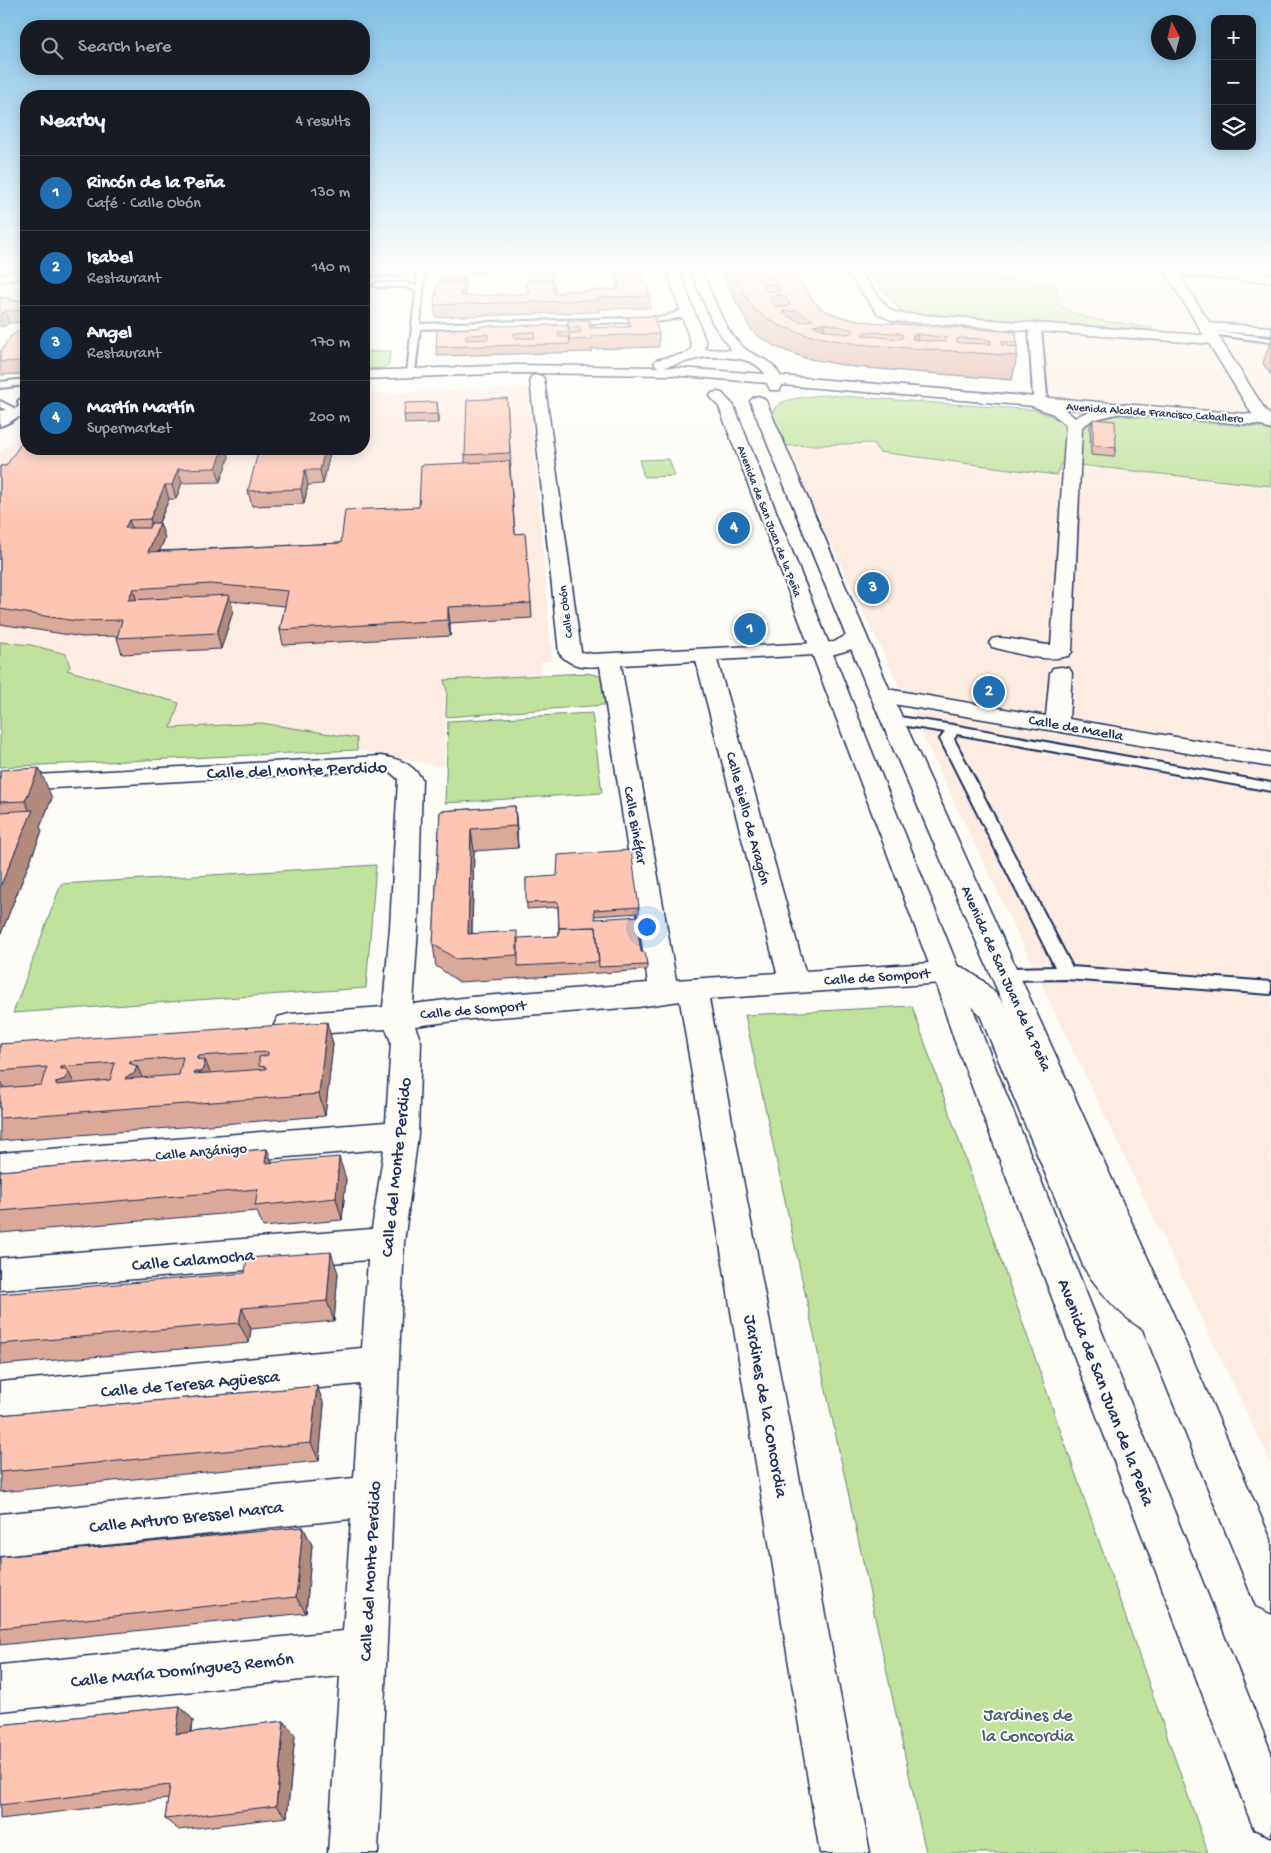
<!DOCTYPE html>
<meta charset="utf-8">
<style>
body{margin:0;font-family:"Gochi Hand",sans-serif;background:#242831;color:#f1f3f6}
.controls{position:absolute;right:15px;top:15px;display:grid;overflow:hidden;border-radius:10px;box-shadow:0 2px 12px #0003}
.controls button{width:45px;height:45px;display:grid;place-items:center;padding:0;border:0;border-bottom:1px solid #363941;background:#171b24;color:#f1f3f6;font:25px sans-serif}
.compass{position:absolute;left:1151px;top:15px;width:45px;height:45px;border-radius:50%;background:#171b24;box-shadow:0 2px 12px #0003;rotate:353deg}
.you{position:absolute;left:646px;top:926px;width:18px;height:18px;margin:-12px;border:4px solid #fff;border-radius:50%;background:#1a73e8;box-shadow:0 0 0 8px #1a73e833}
.badge{display:grid;place-items:center;width:32px;height:32px;border-radius:50%;background:#1f6fb2;color:#fff;font-size:16px;font-weight:700}
.pin{position:absolute;translate:-50% -50%;border:2px solid #fff;box-shadow:0 1px 5px #0006}
.list{margin:0;padding:0;list-style:none}
h2{display:flex;justify-content:space-between;align-items:center;height:65px;margin:0;padding:0 20px;font-size:21px}
h2 small{font-size:16px;font-weight:400;color:#9ea1a6}
.list li{display:grid;grid-template-columns:32px 1fr auto;gap:15px;align-items:center;box-sizing:border-box;height:75px;padding:0 20px;border-top:1px solid #363941}
.list b{display:block;font-size:19px;white-space:nowrap}
.list p{margin:0;font-size:16px;white-space:nowrap;color:#9ea1a6}
.list em{font-size:16px;font-style:normal;color:#9ea1a6}
.icon{flex:none;width:28px;height:28px;fill:none;stroke:currentColor;stroke-width:2;stroke-linecap:round;stroke-linejoin:round}
.map{position:relative;flex:none;width:1271px;height:1853px;overflow:hidden}
.search{position:absolute;background:#171b24;box-shadow:0 2px 12px #0003;left:20px;top:20px;width:350px;height:55px;display:flex;align-items:center;gap:12px;box-sizing:border-box;padding:0 18px;border-radius:20px;color:#9ea1a6;font-size:19px}
.panel{position:absolute;background:#171b24;box-shadow:0 2px 12px #0003;left:20px;top:90px;width:350px;height:365px;border-radius:20px}
.map>svg:first-child{display:block}
</style>
<div class="map">
<svg width="1271" height="1853" viewBox="0 0 1271 1853">
<rect width="100%" height="100%" fill="#fdfcf7"/>
<filter id="ink" filterUnits="userSpaceOnUse"><feTurbulence type="fractalNoise" baseFrequency=".02" numOctaves="2"/><feDisplacementMap in="SourceGraphic" scale="10" xChannelSelector="R" yChannelSelector="G"/><feConvolveMatrix kernelMatrix="1 2 1 2 8 2 1 2 1" color-interpolation-filters="sRGB"/></filter>
<g filter="url(#ink)">
<path fill="#fdece2" d="M995,267h276v158l-11,-11 -220,-18 -7,-74 -38,-44z
M529,388l23,273 -11,1 -1,13 -96,5 3,11 -3,76 -87,-17v-12l-96,-15 -91,5 9,-25 -112,-33 3,-3 -4,-13 -35,-9 -31,-3v-191l26,-18v16h338v-55z
M873,443l6,9 176,22 6,-11 210,23v977l-487,-1017z"/>
<path fill="#c0e29c" stroke="#6e887d" d="M864,267h131l1,11 59,6 6,23 18,8 18,5 56,8 -1,2 -250,-17z
M391,351l-3,14 -5,3 -19,1v-17z
M827,395l209,15 17,7 10,6 27,2 7,-11 174,14v58l-210,-23 -5,12 -177,-23 -6,-9 -89,3c-3,-9 -13,-25 -11,-34 3,-15 42,-16 54,-17z
M669,459l6,17 -31,1 -5,-17z
M0,642l31,3 35,9 4,13 -3,3 112,33 -8,25 90,-5 96,15v12l-357,17z
M587,673l25,6 4,25 -170,13 1,-26 -3,-11z
M592,713l10,80 -157,10 3,-82z
M376,865l-10,123 -353,25 48,-129z
M912,1006l296,847h-282l-181,-838z"/>
<g fill="none" stroke-linecap="round" stroke-linejoin="round">
<g stroke="#1b2f5e" stroke-width="4">
<path id="service" d="M425,270l-5,54 244,-7 23,-9 4,2 -9,7 -18,4 -244,8 -5,43 -4,3 -4,-3 9,-81 -11,-4h-28l-4,-2 4,-2h29l11,3 1,-12 -54,2v-4z
M1207,330l64,8v4l-61,-8h-3z
M26,379v6l-26,3v-6z
M22,398l4,3c0,13 -14,21 -26,25v-7l17,-10 2,-3 -1,-5z
M0,401l14,7 -5,3 -9,-4z
M893,716l60,9 318,58v8l-314,-57 -3,5 118,228 199,15v12l-205,-15 -61,1 -6,-2 -2,-4 2,-4 6,-2 50,-1 -115,-228 5,-7 -57,-9 -2,-3 2,-3z"/>
</g>
<g stroke="#1b2f5e" stroke-width="4">
<path id="pedestrian" d="M1035,324l6,4 6,68 -7,4 -7,-4 -4,-68z"/>
</g>
<g stroke="#1b2f5e" stroke-width="3">
<path id="minor" d="M843,267h12l33,41 8,5 319,23 7,4 -7,4 -322,-23 -15,-7z
M1171,268l100,6v8l-104,-7 -2,-3 2,-3z
M1206,323l65,4v8l-70,-5 -2,-3 2,-3z
M537,375l5,1 2,3 37,273 12,2 241,-12 16,-9 7,-2 7,2 3,4 -15,12 -17,5 -118,6 88,311 141,-9 18,6 19,13 16,16 9,15 101,235 27,32 34,28 5,12 -5,12 -13,5c-31,-12 -55,-41 -73,-68l-104,-253 -17,-19 -20,-13 -234,16 161,854h-50l-140,-852 -42,6 -167,12 -56,7 6,16 -3,92 -14,109 -26,610h-50l12,-177 -340,35v-46l343,-34 8,-112 -351,37v-42l354,-36 6,-94 -360,36v-38l362,-34 6,-88 -368,30v-32l372,-29 12,-80 -384,32v-28l386,-31 5,-80 -5,-13 -97,7 -11,-3 -4,-8 4,-8 11,-3 94,-7 7,-80 8,-148 -8,-7 -9,-2 -381,21v-14l381,-21c19,3 30,7 41,23l-4,148 -5,77 58,-7 177,-14 -48,-317c-16,2 -31,0 -41,-13l-29,-274 2,-3zM696,661l81,312 -101,7 -55,-315z
M1037,398l26,10 12,10 7,-4 38,-10 5,2 3,3 -3,3 -33,8 -10,7 -10,225 -4,4c-24,7 -52,-3 -76,-9l-3,-4 3,-4c13,-4 42,6 59,6l15,-219 -13,-12 -21,-8 -3,-3 3,-3z
M1061,667l8,1 3,5 -3,46 202,34v14l-390,-65 -8,-2 -3,-5 3,-5 8,-2 165,28 4,-43 3,-5z"/>
</g>
<g stroke="#1b2f5e" stroke-width="3">
<path id="tertiary" d="M1162,267h12l92,144 5,5v14l-6,-2 -13,-14z"/>
</g>
<g stroke="#1b2f5e" stroke-width="3">
<path id="secondary" d="M666,267h12l28,76 -1,6 26,1 -19,-28 -23,-55h12c11,26 20,59 41,79 12,12 31,12 38,30l491,40v10l-489,-41 -2,5h-10l-3,-7 -96,-8 -153,-2 -154,6v-8l154,-6 140,2 -4,-4 2,-3 31,-7 5,-6zM706,357c19,1 47,-2 59,17l-101,-7z
M717,392l5,1 12,13 226,566 24,67 287,713v84l-17,-7 -7,-17 -293,-773 -22,-67 -213,-565 -9,-11 2,-3z
M758,396l5,2 3,3 126,294 278,612 101,233v73l-15,-7 -117,-287 -269,-624 -120,-294 3,-3z
M26,406v10l-26,5v-10z"/>
</g>
<g stroke="#1b2f5e" stroke-width="3">
<path id="motorway" d="M26,270v8l-26,4v-8z"/>
</g>
<use href="#service" fill="#fdfcf7" fill-rule="evenodd"/>
<use href="#pedestrian" fill="#fdfcf7" fill-rule="evenodd"/>
<use href="#minor" fill="#fdfcf7" fill-rule="evenodd"/>
<use href="#tertiary" fill="#fdfcf7" fill-rule="evenodd"/>
<use href="#secondary" fill="#fdfcf7" fill-rule="evenodd"/>
<use href="#motorway" fill="#fdfcf7" fill-rule="evenodd"/>
</g>
<path fill="#daa999" stroke="#1b2f5e" fill-rule="evenodd" d="M440,267h129v4l-17,-1v12l3,6v5l62,-4v-8h-2l-2,-7 -3,-3v-2h-6l-1,-2h36l2,3v5l9,21v12l-51,1v3l-163,5 -2,-12 2,-13 4,-9 -1,-7zM527,271l1,11h-2l1,12 -62,2 -1,-9 2,-1 -1,-10 16,-1v-3z
M575,267h23v3h-23z
M722,267h68l25,36 10,8 20,7 24,4 148,20 -1,5 1,9 -5,24 -158,-13 -49,-9 -29,-11 -21,-13 -6,-8 -27,-52z
M0,298h11l1,3 14,-1v71l-2,3 -24,1v-23l25,-21 -3,-7 2,-2 -15,1 -3,3z
M628,317l31,17v13l-67,2v3l-155,4 -1,-9 44,-19 88,-3 22,-5 1,8 37,-1z
M1271,340v35l-8,-12z
M507,398l4,69h-1l5,67 16,69 1,15 -82,5v13l-167,9 -3,-15 5,-24 -54,-5 2,10 -12,38 -99,5 -5,-16v-2l-35,1 -82,-13v-158h6l20,-17h201l2,8 -9,25 -38,1 -6,16h-7l-10,24 6,15 -6,13 182,-8 78,-36 46,-44v-8z
M438,411v12l-33,1 -1,-9z
M1093,419l23,29 -2,9 -23,-2 -1,-27z
M331,449l-8,35 -15,1 -4,19 -52,2 -4,-15z
M0,770l52,28 -12,29 2,4 -42,105z
M515,806l3,42 -44,3 -2,82 46,6 41,-3 -1,-29 -31,2 -1,-31 113,29v6l-45,3 1,3 46,5v6h-3l3,22 6,13v5l-188,12 -23,-16 -3,-22 7,-133z
M0,1044h333l-8,72 -325,25z
M267,1149l5,14 74,16 -4,41 -79,7 -6,-16 -257,22v-62z
M338,1273l-4,48 -83,8 -2,14 -249,22v-71z
M317,1386l7,19 -5,56 -319,31v-77z
M303,1527l9,18 -6,68 -306,32v-88z
M180,1706l13,14 -1,12 92,-11 11,14 -8,82 -108,13 -14,-11 3,-20 -168,20v-94z"/>
<path fill="#b18a7d" stroke="#1b2f5e" d="M462,267h19v8l-16,1 1,10 -2,1 1,17z
M527,290h3l1,12h-3z
M5,311l4,12 -3,3 -6,1v-13z
M825,323l-1,15 -11,-13z
M918,334l-2,14h-5l2,-13z
M26,353v18l-2,3 -4,-13z
M437,402l1,9v12l-1,-9z
M223,449h4l2,8 -9,25 -4,-14z
M325,449h6l-8,35 -3,-14z
M178,469l4,14 -6,16 -4,-14z
M305,470l3,15 -4,19 -3,-15z
M165,485l4,14 -15,35 -4,-15z
M129,520l5,15 -9,-7z
M160,523l5,15 -12,29 -5,-15z
M133,589l5,15 -10,-4z
M229,595l4,16 -12,38 -4,-16z
M448,607l2,16v13l-2,-16z
M39,768l13,30 -12,29 2,4 -42,105v-49l31,-73 -6,-13z
M515,806l2,22 1,20 -2,-22z
M471,829l3,22 -3,105 -3,-22z
M327,1022l6,22 -8,72 -6,-22z
M197,1056l6,14 2,-10 9,22 -6,12 -8,-22 -3,-13z
M130,1061l5,11 2,-6 10,22 -22,-9z
M61,1067l5,9 2,-5 11,22 -23,-8z
M0,1081l7,12 -7,17z
M267,1149l8,21 -10,-7z
M339,1157l7,22 -4,41 -6,-22z
M331,1252l7,21 -4,48 -7,-20z
M242,1308l9,21 -2,14 -10,-20z
M317,1386l7,19 -5,56 -8,-18z
M303,1527l9,18 -6,68 -10,-16z
M180,1706l13,14 -4,27 -13,-13z
M284,1721l11,14 -8,82 -11,-11z"/>
<path fill="#fdc5b2" stroke="#1b2f5e" fill-rule="evenodd" d="M440,267h22v3h2l1,4 -3,2h-23z
M527,267h24l1,4h-3l1,2 -22,1z
M614,267h25l2,3h-2l1,3h-10l-2,-4 -13,1z
M730,267h60l25,36 10,8 20,7 24,4 147,10 1,10h-15l-1,3 16,2v9l-160,-12 -50,-9 -29,-10 -21,-13 -7,-8zM754,272h15l4,6 -15,1zM762,284h15l4,7h-16zM771,295l14,1 5,9h-3l1,2 -13,-1 -6,-9h3zM783,311h14l16,9 -13,2 -18,-9 3,-1zM825,323l29,7 -3,3 -6,1 -24,-5 -8,-4zM864,332l34,1 5,2 -1,3 -5,1 -35,-4zM918,334l29,4 -1,3 -5,1 -24,-2 -5,-1 1,-4zM957,338l29,1 5,2v3l-29,-1 -5,-1z
M641,275l3,1 6,20 -51,1v3l-165,5 1,-11 3,-1v-1h-2v-6h3v-3h22v1h3v8h-4v4l70,-2v-4h-3l-1,-8h3v-2h22v3l3,-1 1,6h-3l1,5h10v-2l12,-1 2,2 42,-3 -3,-13z
M0,298h11l-3,3 18,-1v10l-21,1 -3,3h-2z
M654,316l5,18 -67,2v3l-22,1 -1,-6 12,-2 -1,-5 -12,1v-7l22,-1 1,5h-3l3,3 40,-1 -3,-10z
M568,325l1,7h-11l1,5h10l1,7 -134,3 1,-17 43,-2v-2zM535,332v6h-20l-1,-5zM488,334v5l-22,1v-5z
M26,331v22l-6,8 -20,1v-10l11,-16 6,-4z
M507,398l3,55 -45,2 2,-55z
M437,402v12l-33,1 1,-12z
M1093,419l22,2 1,27 -23,-3z
M26,436v13h197l-7,19 -38,1 -6,16h-7l-15,34 -21,1 -4,8h24l2,-5h9l-12,29 193,-9 4,-33 74,-3 2,-42 88,-4 6,73 10,-1 6,70 -83,4v13l-168,10 8,-39 -78,-7 -77,5 -5,11 101,-5 -12,38 -100,5 5,-18 -46,1 -76,-12v-143h6z
M259,449h66l-5,21h-15l-4,19 -53,2z
M39,768l-14,33 -25,1v-32z
M515,806l1,20 -45,3 -3,105 49,-3v24l-61,4 -23,-15 7,-133z
M33,810l-33,77v-75z
M631,850l8,57 -45,3 1,9 45,-3 1,8 -4,1 4,27h4l2,13 -48,2 -3,-40 -37,1 -1,-26 -32,1v-25l31,-2 1,-21z
M596,927l3,35 -81,4v-28l41,-2v-8z
M327,1022l-8,72 -319,24v-30l41,-3 6,-18 -47,4v-27zM268,1052v3l-9,2v9l7,1v2l-72,5v-2h6l3,-3 2,-9 -8,-1v-3zM183,1057l-4,18 -54,4 1,-2 8,-3 3,-8 -8,-3 1,-2zM115,1063l-5,17 -54,5v-3l9,-3 3,-8 -3,-2h-4v-2z
M267,1149l-2,14 74,-6 -3,41 -81,8 3,-17 -258,22v-40z
M331,1252l-4,49 -85,7 -3,15 -239,21v-50l245,-21 2,-15z
M317,1386l-6,57 -311,29v-57z
M303,1527l-7,70 -296,31v-71z
M180,1706l-4,28 108,-13 -8,85 -111,13 5,-34 -170,20v-80z"/>
</g>
<linearGradient id="sky" x2="0" y2="1"><stop stop-color="#80c0e6"/><stop offset="0.51" stop-color="#fefefb"/><stop offset="1" stop-color="#fefefb" stop-opacity="0"/></linearGradient>
<rect width="1271" height="526" fill="url(#sky)"/>
<g text-anchor="middle" stroke-width="4" stroke-linejoin="round" paint-order="stroke">
<g font-size="12" fill="#1b2f5e" stroke="#fdfcf7">
<text transform="translate(1155 412) rotate(4)" y="4">Avenida Alcalde Francisco Caballero</text>
<text transform="translate(770 521) rotate(69)" y="4">Avenida de San Juan de la Peña</text>
<text transform="translate(565 612) rotate(-97)" y="4">Calle Obón</text>
</g>
<g font-size="15" fill="#1b2f5e" stroke="#fdfcf7">
<text transform="translate(1076 727) rotate(10)" y="5">Calle de Maella</text>
<text transform="translate(749 818) rotate(75)" y="5">Calle Biello de Aragón</text>
<text transform="translate(636 825) rotate(80)" y="5">Calle Binéfar</text>
<text transform="translate(877 976) rotate(-4)" y="5">Calle de Somport</text>
<text transform="translate(1007 978) rotate(66)" y="5">Avenida de San Juan de la Peña</text>
<text transform="translate(473 1009) rotate(-5)" y="5">Calle de Somport</text>
<text transform="translate(201 1151) rotate(-5)" y="5">Calle Anzánigo</text>
</g>
<g font-size="18" fill="#1b2f5e" stroke="#fdfcf7">
<text transform="translate(297 769) rotate(-2)" y="6">Calle del Monte Perdido</text>
<text transform="translate(395 1167) rotate(-84)" y="6">Calle del Monte Perdido</text>
<text transform="translate(193 1259) rotate(-5)" y="6">Calle Calamocha</text>
<text transform="translate(190 1383) rotate(-5)" y="6">Calle de Teresa Agüesca</text>
<text transform="translate(1107 1392) rotate(69)" y="6">Avenida de San Juan de la Peña</text>
<text transform="translate(767 1406) rotate(80)" y="6">Jardines de la Concordia</text>
<text transform="translate(186 1516) rotate(-6)" y="6">Calle Arturo Bressel Marca</text>
<text transform="translate(369 1571) rotate(-87)" y="6">Calle del Monte Perdido</text>
<text transform="translate(182 1669) rotate(-6)" y="6">Calle María Domínguez Remón</text>
</g>
<g font-size="18" fill="#445c6e" stroke="#fdfcf7">
<text x="1028" y="1720">Jardines de<tspan x="1028" dy="21">la Concordia</tspan></text>
</g>
</g>
</svg>
<div class="controls">
<button>+</button>
<button>−</button>
<button><svg class="icon" aria-label="layers" viewBox="0 0 24 24"><path d="M12 4l9 5-9 5-9-5zM3 14l9 5 9-5"/></svg></button>
</div>
<svg class="compass" viewBox="-18 -18 36 36"><path d="M0-13l5 13h-10z" fill="#e53935"/><path d="M0 13l5-13h-10z" fill="#9ea1a6"/></svg>
<div class="you"></div>
<div class="pin badge" style="left:750px;top:629px">1</div>
<div class="pin badge" style="left:989px;top:692px">2</div>
<div class="pin badge" style="left:873px;top:588px">3</div>
<div class="pin badge" style="left:734px;top:528px">4</div>
<div class="search"><svg class="icon" aria-label="search" viewBox="0 0 24 24"><circle cx="10" cy="10" r="6"/><path d="M15 15l6 6"/></svg>Search here</div>
<section class="panel">
<h2>Nearby<small>4 results</small></h2>
<ul class="list">
<li><span class="badge">1</span><div><b>Rincón de la Peña</b><p>Café · Calle Obón</p></div><em>130 m</em></li>
<li><span class="badge">2</span><div><b>Isabel</b><p>Restaurant</p></div><em>140 m</em></li>
<li><span class="badge">3</span><div><b>Angel</b><p>Restaurant</p></div><em>170 m</em></li>
<li><span class="badge">4</span><div><b>Martín Martín</b><p>Supermarket</p></div><em>200 m</em></li>
</ul>
</section>
</div>
